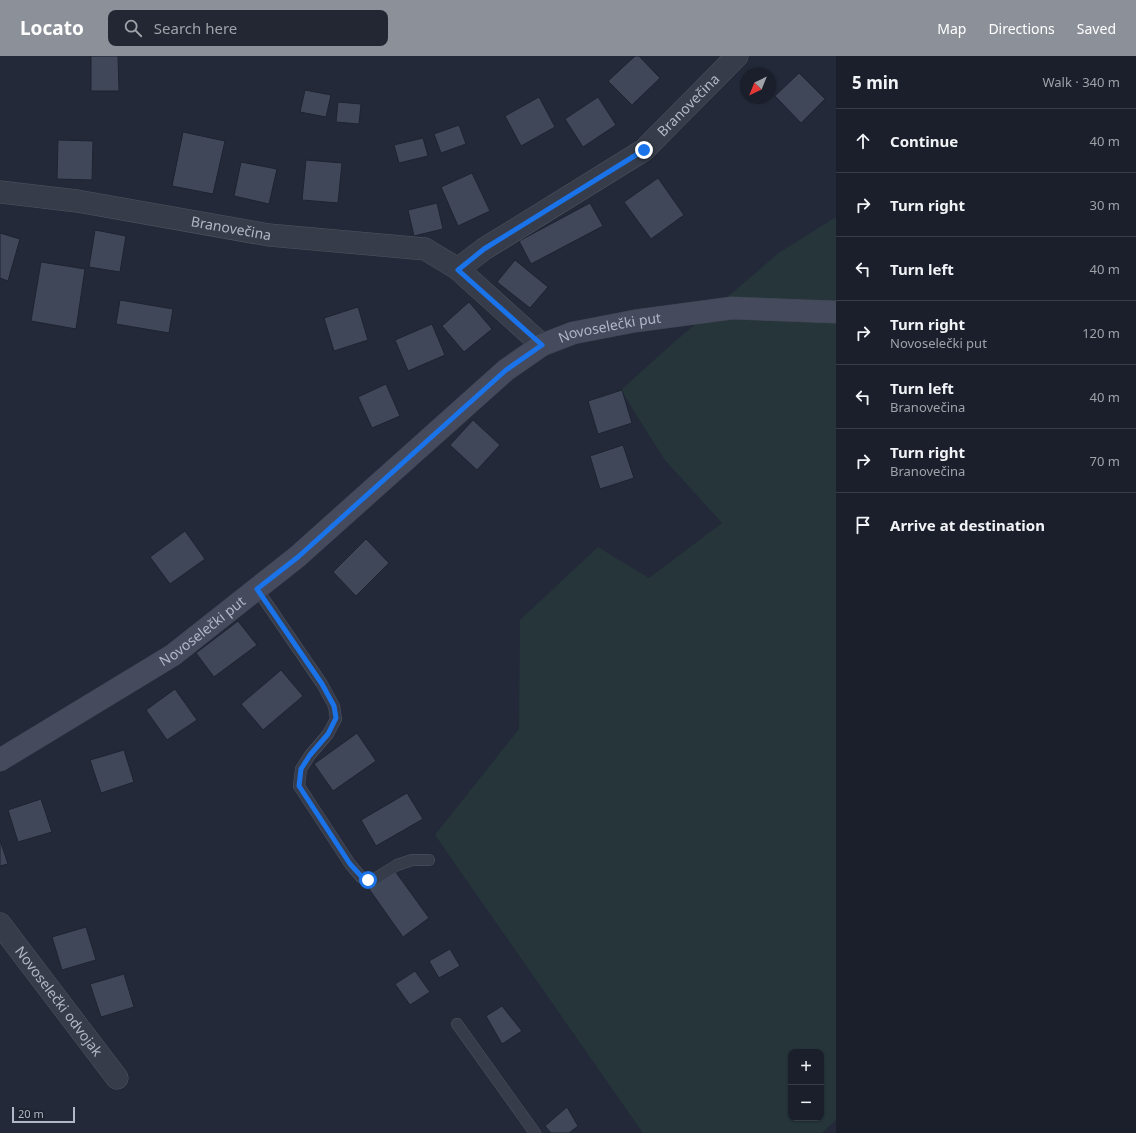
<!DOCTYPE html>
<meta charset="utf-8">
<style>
body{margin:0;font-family:"Noto Sans",sans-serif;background:#232733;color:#f1f3f6}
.controls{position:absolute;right:12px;bottom:12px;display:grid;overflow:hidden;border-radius:8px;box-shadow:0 1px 3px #0004}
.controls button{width:36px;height:36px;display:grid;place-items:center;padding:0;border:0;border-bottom:1px solid #383d47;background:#1a1f2b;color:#f1f3f6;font:20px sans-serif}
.compass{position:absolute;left:740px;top:12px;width:36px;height:36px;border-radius:50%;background:#1a1f2b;box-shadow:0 1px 3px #0004;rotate:223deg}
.scale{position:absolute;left:12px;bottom:10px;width:63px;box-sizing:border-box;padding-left:4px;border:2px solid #b2b7c6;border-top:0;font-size:11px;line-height:14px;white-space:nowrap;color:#b2b7c6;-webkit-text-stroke:3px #1c212e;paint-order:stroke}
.stop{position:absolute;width:12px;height:12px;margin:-9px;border:3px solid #1a73e8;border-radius:50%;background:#fff}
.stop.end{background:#1a73e8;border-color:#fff;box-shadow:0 1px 4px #0008}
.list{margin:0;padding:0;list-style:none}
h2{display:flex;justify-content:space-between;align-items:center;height:52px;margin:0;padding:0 16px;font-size:17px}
h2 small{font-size:13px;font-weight:400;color:#9fa2a9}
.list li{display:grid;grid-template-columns:26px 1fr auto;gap:12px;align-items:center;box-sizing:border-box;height:64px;padding:0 16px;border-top:1px solid #383d47}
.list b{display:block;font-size:15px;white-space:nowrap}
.list p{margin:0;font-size:13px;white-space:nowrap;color:#9fa2a9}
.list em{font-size:13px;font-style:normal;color:#9fa2a9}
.icon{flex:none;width:22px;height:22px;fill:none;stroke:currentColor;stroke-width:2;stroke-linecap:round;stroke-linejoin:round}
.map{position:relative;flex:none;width:836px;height:1077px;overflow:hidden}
header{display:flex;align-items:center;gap:24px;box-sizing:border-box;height:56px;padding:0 20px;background:#8c9099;color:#fff}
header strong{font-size:19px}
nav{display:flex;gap:22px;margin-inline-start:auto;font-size:14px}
.search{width:280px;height:36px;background:#232733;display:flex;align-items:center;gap:10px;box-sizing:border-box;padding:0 14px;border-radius:8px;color:#9fa2a9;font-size:15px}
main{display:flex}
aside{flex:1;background:#1a1f2b}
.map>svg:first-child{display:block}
</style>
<header>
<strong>Locato</strong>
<div class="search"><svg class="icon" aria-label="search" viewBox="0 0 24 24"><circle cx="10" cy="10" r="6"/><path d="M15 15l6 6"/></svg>Search here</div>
<nav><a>Map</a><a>Directions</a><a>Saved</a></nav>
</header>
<main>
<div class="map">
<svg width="836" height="1077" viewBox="0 0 836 1077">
<rect width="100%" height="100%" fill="#232939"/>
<path fill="#25353a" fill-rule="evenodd" d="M836,161v903l-14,13h-179l-208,-298 84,-106 1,-109 78,-73 51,31 73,-55 -58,-64 -43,-69 51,-46 108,-92zM791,996h30v66h-30z"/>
<path fill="#3f4759" stroke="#1e2330" d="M91,0h27l1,35h-28z
M635,0h4l21,22 -28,27 -24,-24z
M799,17l26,26 -24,24 -26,-27z
M305,34l26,5 -5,22 -26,-5z
M539,41l16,30 -34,19 -16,-30z
M598,41l18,28 -33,22 -18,-28z
M338,46l23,2 -2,20 -23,-2z
M459,69l7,19 -25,9 -7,-19z
M183,76l42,9 -12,53 -41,-8z
M423,82l5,18 -29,7 -5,-18z
M58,84l35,1 -1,39 -35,-1z
M306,104l36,3 -4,40 -36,-3z
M241,106l36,7 -8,35 -35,-8z
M472,117l18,38 -32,15 -17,-39z
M658,122l26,37 -33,24 -27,-37z
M437,147l6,26 -29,7 -6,-26z
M590,147l13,23 -72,38 -12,-23z
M95,174l31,6 -6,36 -31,-5z
M0,177l20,6 -12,42 -8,-3z
M515,204l33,27 -18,21 -33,-26z
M41,206l44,7 -9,60 -45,-8z
M120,244l53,9 -4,24 -53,-9z
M469,246l23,27 -28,23 -22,-26z
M358,251l10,33 -34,11 -10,-33z
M432,268l13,31 -37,16 -13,-31z
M386,328l14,32 -28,12 -14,-31z
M622,334l10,33 -34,11 -10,-33z
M473,364l27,25 -23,25 -27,-25z
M623,389l11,33 -34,11 -10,-33z
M185,475l20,28 -35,25 -20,-27z
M366,483l23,24 -33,33 -23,-24z
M238,565l19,24 -43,32 -18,-24z
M281,614l22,26 -40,34 -22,-26z
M175,633l22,31 -30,20 -21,-30z
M357,677l19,28 -43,30 -19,-27z
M124,694l10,32 -33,11 -11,-33z
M407,737l16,26 -47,27 -15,-26z
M41,743l11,33 -34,10 -10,-32z
M0,784l8,24 -8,2z
M395,815l34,47 -26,19 -34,-48z
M86,871l10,33 -34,10 -10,-33z
M450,893l10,17 -21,12 -10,-17z
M415,915l15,21 -20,13 -15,-21z
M124,918l10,33 -33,10 -11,-33z
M502,950l20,25 -20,13 -16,-28z
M567,1051l11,19 -9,7h-18l-6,-7z"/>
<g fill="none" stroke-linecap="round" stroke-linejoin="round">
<g stroke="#4f5461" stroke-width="12">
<path id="lane" d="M257,533l65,95 12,22 2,13 -8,15 -18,21 -9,14 -2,17 51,78 11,13 7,3h5l24,-15 15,-5h17
M457,968l78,109"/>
</g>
<g stroke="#4f5461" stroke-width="23">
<g id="street">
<path id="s1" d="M0,136l77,9 192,34 156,14 33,20 84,76"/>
<path id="s2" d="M458,213l26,-20 160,-99 93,-94"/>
<path id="s3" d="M0,868l117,154"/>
</g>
</g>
<g stroke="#404553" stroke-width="23">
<g id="secondary">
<path id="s4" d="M0,704l173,-105 124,-98 209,-187 36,-25 31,-12 62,-12 97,-13 104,4"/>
</g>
</g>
<use href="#lane" stroke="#373c4a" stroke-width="11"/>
<use href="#street" stroke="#373c4a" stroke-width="22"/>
<use href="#secondary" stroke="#454a5c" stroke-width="22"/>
</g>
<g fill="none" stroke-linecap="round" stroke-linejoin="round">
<path stroke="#1a73e8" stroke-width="5" d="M368,824l-6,-3 -12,-13 -51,-78 2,-17 9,-14 18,-21 8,-16 -2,-12 -12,-22 -65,-95 41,-32 208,-187 36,-25 -84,-75 26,-21 160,-99"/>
</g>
<g text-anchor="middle" stroke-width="3" stroke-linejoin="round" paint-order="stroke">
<g font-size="14" fill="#b2b7c6" stroke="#1c212e">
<text dy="5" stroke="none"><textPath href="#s2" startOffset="284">Branovečina</textPath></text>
<text dy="5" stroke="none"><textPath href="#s1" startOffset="234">Branovečina</textPath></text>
<text dy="5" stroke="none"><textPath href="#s4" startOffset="755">Novoselečki put</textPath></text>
<text dy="5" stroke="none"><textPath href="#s4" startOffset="240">Novoselečki put</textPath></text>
<text dy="5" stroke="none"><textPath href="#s3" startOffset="97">Novoselečki odvojak</textPath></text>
</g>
</g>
</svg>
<div class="controls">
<button>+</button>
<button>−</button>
</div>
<svg class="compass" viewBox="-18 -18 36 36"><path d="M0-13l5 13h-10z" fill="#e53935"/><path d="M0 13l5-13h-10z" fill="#9fa2a9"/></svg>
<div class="scale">20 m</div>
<div class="stop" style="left:368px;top:824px"></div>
<div class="stop end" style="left:644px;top:94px"></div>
</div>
<aside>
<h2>5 min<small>Walk · 340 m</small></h2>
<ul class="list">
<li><svg class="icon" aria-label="ahead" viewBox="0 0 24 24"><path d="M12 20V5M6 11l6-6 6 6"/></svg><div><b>Continue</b></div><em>40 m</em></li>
<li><svg class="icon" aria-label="right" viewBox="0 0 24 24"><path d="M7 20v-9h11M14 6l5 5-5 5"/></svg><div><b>Turn right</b></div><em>30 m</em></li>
<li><svg class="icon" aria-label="left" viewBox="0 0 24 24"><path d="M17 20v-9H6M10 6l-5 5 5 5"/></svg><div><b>Turn left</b></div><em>40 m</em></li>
<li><svg class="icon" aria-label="right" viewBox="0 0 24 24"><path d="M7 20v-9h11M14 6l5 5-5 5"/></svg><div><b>Turn right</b><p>Novoselečki put</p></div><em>120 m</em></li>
<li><svg class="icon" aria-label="left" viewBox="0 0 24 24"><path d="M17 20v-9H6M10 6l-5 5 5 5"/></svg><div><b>Turn left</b><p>Branovečina</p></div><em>40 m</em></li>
<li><svg class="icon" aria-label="right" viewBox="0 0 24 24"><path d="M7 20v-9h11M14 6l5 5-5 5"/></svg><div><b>Turn right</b><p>Branovečina</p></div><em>70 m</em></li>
<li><svg class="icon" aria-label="arrive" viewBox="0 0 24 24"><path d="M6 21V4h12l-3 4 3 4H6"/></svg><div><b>Arrive at destination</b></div></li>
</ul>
</aside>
</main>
